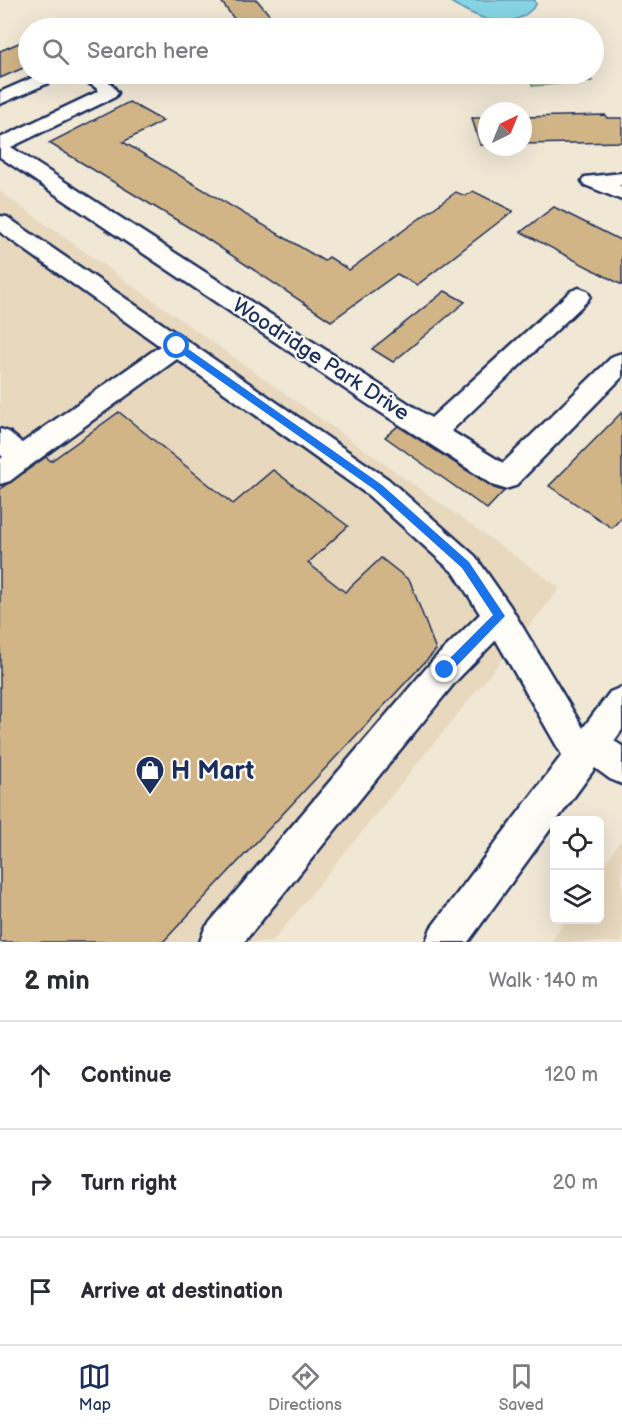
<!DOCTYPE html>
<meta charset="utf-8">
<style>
body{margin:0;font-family:"Balsamiq Sans",sans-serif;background:#f7f7f7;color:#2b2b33}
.controls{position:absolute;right:18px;bottom:18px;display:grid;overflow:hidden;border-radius:9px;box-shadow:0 6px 24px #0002}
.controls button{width:54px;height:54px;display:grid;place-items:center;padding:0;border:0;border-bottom:2px solid #e1e1e2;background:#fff;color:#2b2b33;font:30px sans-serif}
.compass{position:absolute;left:478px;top:102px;width:54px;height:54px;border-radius:50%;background:#fff;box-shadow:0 6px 24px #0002;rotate:43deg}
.stop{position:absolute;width:18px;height:18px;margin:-14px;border:4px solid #1a73e8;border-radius:50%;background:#fff}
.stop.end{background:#1a73e8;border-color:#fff;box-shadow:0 2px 6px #0008}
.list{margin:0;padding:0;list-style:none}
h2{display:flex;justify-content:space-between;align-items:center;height:78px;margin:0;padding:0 24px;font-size:26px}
h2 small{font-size:20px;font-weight:400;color:#7c7c81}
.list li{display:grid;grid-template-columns:39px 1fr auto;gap:18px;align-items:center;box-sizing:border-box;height:108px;padding:0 24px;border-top:2px solid #e1e1e2}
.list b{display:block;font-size:22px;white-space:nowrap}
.list em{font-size:20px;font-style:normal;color:#7c7c81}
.icon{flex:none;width:33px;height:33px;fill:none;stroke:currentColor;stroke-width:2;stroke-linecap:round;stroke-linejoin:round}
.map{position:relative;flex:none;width:622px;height:942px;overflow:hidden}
.search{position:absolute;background:#fff;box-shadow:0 6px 24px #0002;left:18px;right:18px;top:18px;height:66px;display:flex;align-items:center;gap:15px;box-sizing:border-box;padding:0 21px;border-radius:33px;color:#7c7c81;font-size:22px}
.sheet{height:402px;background:#fff}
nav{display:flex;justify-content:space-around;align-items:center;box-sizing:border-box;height:84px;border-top:2px solid #e1e1e2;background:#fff;font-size:16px;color:#7c7c81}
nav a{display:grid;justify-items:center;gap:3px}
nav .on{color:#1b2f5e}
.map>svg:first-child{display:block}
</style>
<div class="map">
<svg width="622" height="942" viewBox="0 0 622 942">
<rect width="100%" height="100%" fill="#f0e7d5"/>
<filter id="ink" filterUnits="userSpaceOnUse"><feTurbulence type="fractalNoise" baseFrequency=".0167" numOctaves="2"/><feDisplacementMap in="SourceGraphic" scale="12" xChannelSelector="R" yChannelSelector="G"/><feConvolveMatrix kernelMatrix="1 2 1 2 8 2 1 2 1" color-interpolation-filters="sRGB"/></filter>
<g filter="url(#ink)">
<path fill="#e7d8be" d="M0,192l560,396 -288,354h-272z
M622,838v104h-71l15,-22h34v-49z"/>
<path fill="#b9e09b" stroke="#6a887c" stroke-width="1.5" d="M526,74h61l5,7 -59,5z"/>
<path fill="#86d4e4" stroke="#5b92ae" stroke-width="1.5" d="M447,0h88l1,5c-27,31 -58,13 -89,-5z"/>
<path fill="#d2b587" stroke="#1b2f5e" stroke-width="1.5" d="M220,0h37l15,18 -34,6z
M28,39v27l-28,12v-27z
M129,102l34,19 -40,21 201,119 5,-4 20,13 107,-78 9,4 8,-5 40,20 -96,74 -20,-11 -66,47 -133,-88 -149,-90z
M605,115l2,3h15v24l-99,2v-27z
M472,118h15v27h-7z
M554,207l68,34v44l-101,-53z
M445,291l20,11 -72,60 -21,-13z
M119,412l114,92 40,-34 75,56 -40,37 37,29 36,-34 29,23 26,69 -273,292h-163v-453l46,-32 5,4z
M622,412v105l-10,11 -63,-42z
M398,426l96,62 10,3 -17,18 -102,-72z"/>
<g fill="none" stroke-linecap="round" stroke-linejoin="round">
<g stroke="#1b2f5e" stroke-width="5">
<path id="minor" d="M41,74h22l-3,4 -60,26v-12z
M77,74c22,0 28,0 41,19l-3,4 -104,50 420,271 140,-127 8,-3 8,3 3,5 -3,5 -136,130 52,32 110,-107 9,-3v24l-107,109 -10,3 -10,-3 -129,-83 -366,-246v-19l99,-47c-6,-8 -18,-9 -22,-17z
M622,173v12h-3l3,2v13l-37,-15 -3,-4 3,-4z
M0,216l7,1 381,262 87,77 35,50 73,122 27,-36 12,-5v43l-8,11 8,5v38l-12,-5 -15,-11 -127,174h-42l5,-14 131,-173 -66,-115 -40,41 -212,261h-44l5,-14 229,-269 46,-45 -25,-40 -87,-79 -191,-136 -146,106 -21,16 -10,3v-25l3,-2 -3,-3v-25l9,3 13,11 138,-97 -160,-114z"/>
</g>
<use href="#minor" fill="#fdfcf7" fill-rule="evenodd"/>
</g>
</g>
<path fill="#1a73e8" d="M174,344h7l201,141 87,77 36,54 -56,58h-8v-7l52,-52 -31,-47 -87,-78 -201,-142z"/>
<defs>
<g id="shop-pin" transform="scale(1.5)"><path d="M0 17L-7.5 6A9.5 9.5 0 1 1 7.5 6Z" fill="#1b2f5e" stroke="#fdfcf7"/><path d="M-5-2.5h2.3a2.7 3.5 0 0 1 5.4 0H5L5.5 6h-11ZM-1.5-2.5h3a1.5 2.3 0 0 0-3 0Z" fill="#fff"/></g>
</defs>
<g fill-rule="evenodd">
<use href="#shop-pin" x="150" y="770"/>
</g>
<g text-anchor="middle" stroke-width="4.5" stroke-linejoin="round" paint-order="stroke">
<g font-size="21" fill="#1b2f5e" stroke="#fdfcf7">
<text transform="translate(321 359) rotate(33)" y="7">Woodridge Park Drive</text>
</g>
<g font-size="26" font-weight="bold" fill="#1b2f5e" stroke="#fdfcf7" text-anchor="start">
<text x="171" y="779">H Mart</text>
</g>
</g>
</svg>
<div class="controls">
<button><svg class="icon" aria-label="locate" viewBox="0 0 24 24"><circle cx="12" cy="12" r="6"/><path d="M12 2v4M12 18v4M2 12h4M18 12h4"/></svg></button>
<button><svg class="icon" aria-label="layers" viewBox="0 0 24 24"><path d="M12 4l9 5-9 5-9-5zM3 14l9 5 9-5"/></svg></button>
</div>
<svg class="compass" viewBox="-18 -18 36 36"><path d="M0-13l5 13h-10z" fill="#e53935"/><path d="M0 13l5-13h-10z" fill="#7c7c81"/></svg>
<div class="stop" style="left:177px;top:346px"></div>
<div class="stop end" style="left:445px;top:670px"></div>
<div class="search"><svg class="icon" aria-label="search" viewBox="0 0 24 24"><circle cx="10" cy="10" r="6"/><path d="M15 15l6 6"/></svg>Search here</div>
</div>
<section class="sheet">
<h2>2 min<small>Walk · 140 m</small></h2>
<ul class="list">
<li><svg class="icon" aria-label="ahead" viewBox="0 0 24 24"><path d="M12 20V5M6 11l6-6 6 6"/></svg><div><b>Continue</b></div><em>120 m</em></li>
<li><svg class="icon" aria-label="right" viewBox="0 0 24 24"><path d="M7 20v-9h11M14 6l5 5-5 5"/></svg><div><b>Turn right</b></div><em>20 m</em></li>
<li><svg class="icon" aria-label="arrive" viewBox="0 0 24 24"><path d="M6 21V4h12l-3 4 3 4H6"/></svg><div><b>Arrive at destination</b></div></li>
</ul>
</section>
<nav>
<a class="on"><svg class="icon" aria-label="map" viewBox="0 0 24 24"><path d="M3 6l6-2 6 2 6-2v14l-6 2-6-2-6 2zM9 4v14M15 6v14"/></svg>Map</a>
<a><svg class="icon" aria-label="directions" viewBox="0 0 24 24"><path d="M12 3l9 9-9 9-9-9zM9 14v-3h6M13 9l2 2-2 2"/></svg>Directions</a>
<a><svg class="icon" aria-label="saved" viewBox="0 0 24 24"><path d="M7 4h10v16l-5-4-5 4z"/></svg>Saved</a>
</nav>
